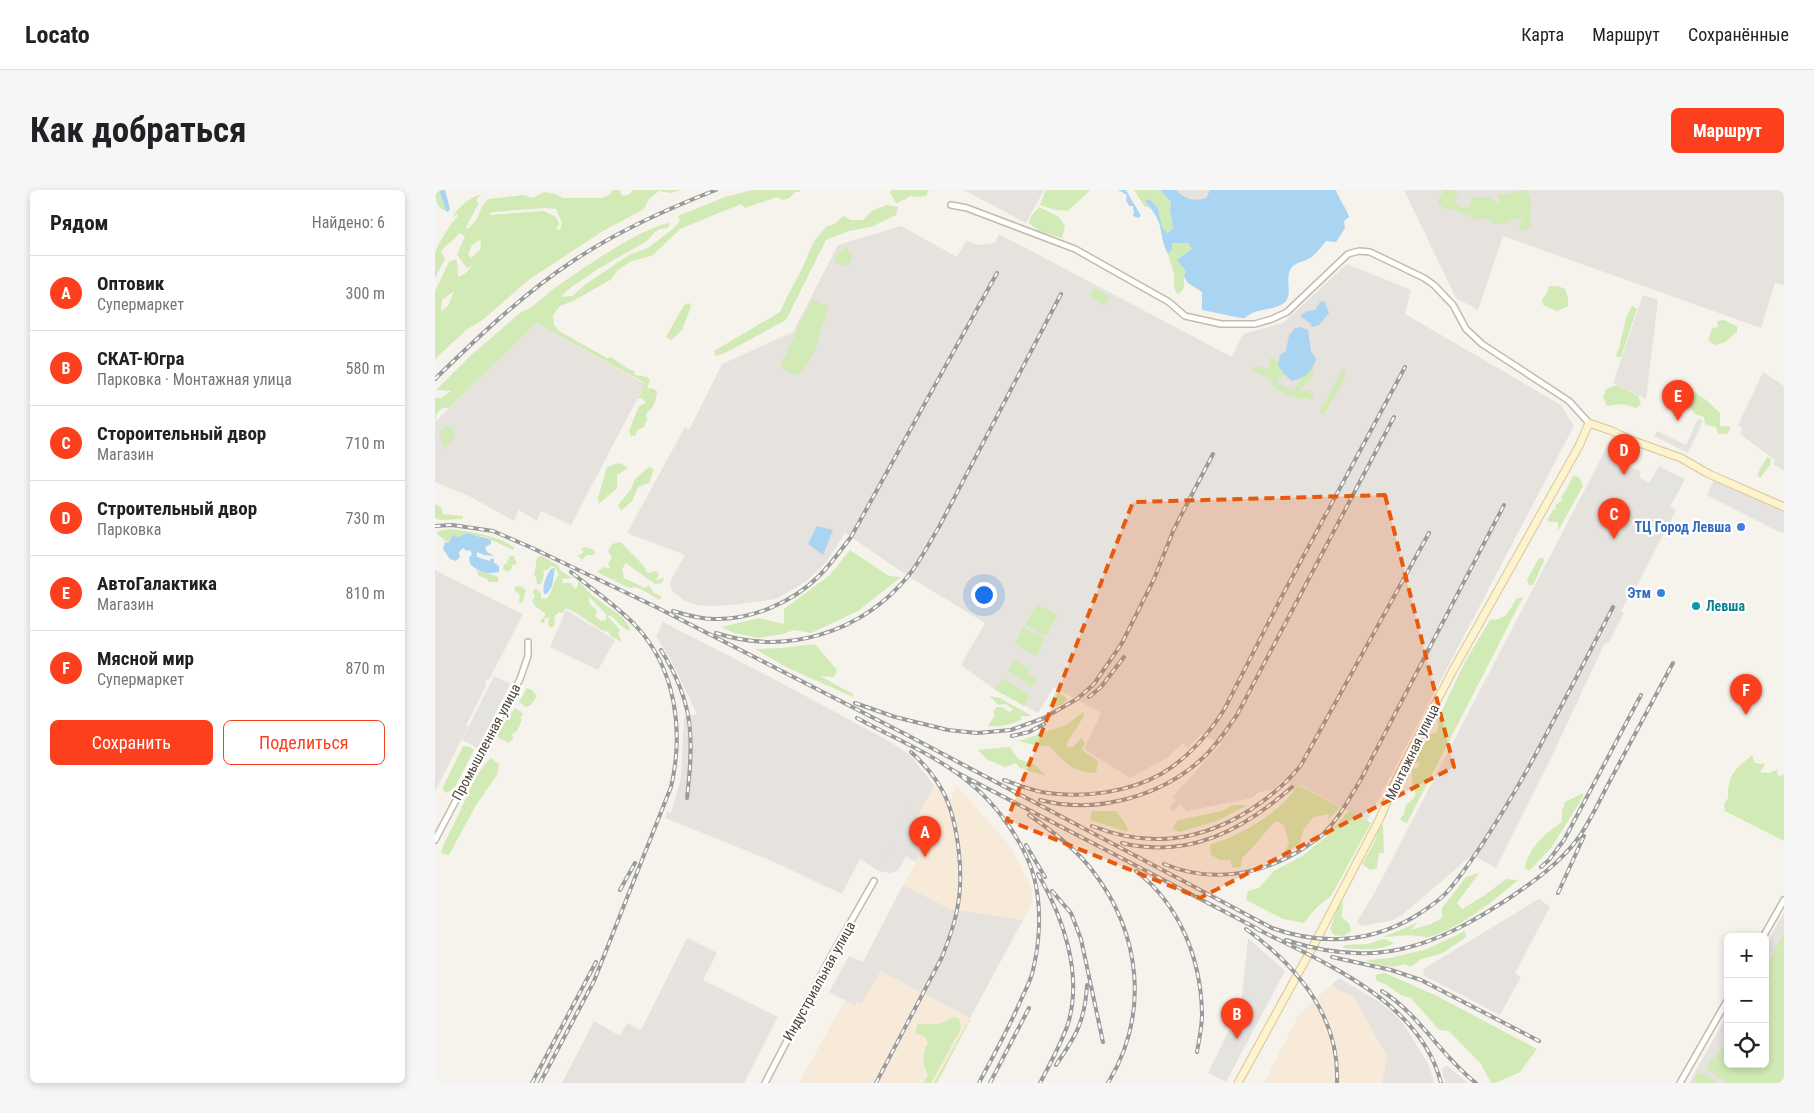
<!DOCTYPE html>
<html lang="ru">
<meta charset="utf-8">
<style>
body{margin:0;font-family:"Roboto Condensed",sans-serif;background:#f6f6f6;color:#202124}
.controls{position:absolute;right:15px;bottom:15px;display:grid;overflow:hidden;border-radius:8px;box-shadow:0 2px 8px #0003}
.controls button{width:45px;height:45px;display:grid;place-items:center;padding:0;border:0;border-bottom:1px solid #e0e0e0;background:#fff;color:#202124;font:25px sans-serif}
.you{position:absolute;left:548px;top:404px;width:18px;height:18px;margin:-12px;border:4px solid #fff;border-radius:50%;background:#1a73e8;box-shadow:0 0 0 8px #1a73e833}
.badge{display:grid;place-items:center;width:32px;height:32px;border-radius:50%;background:#fc3f1d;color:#fff;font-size:16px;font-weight:700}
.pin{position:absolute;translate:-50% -41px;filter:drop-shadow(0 1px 2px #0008)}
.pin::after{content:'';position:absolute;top:26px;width:18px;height:15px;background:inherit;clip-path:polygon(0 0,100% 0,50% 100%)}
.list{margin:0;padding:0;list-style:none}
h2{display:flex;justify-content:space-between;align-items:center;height:65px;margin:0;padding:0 20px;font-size:21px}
h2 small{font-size:16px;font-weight:400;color:#757577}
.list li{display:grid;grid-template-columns:32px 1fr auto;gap:15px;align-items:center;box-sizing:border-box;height:75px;padding:0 20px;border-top:1px solid #e0e0e0}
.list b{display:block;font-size:19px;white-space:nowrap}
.list p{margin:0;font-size:16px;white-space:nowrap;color:#757577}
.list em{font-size:16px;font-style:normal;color:#757577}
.actions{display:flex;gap:10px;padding:15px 20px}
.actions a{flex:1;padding:11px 0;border:1px solid #fc3f1d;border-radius:8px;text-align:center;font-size:18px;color:#fc3f1d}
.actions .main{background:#fc3f1d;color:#fff}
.icon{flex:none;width:28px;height:28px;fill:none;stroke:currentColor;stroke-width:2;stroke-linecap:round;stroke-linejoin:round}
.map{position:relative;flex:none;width:1349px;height:893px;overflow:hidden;border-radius:8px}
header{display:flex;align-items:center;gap:30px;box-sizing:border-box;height:70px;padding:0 25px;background:#fff;border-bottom:1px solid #e0e0e0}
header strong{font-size:24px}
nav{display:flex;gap:28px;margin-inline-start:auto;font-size:18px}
.intro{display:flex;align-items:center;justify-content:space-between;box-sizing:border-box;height:120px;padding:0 30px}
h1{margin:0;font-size:35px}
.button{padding:12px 22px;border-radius:8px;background:#fc3f1d;color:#fff;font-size:18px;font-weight:700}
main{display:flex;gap:30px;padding:0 30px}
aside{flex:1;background:#fff;border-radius:8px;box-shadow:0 2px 8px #0003}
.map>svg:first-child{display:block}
</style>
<header>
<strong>Locato</strong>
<nav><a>Карта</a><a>Маршрут</a><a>Сохранённые</a></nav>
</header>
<div class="intro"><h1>Как добраться</h1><a class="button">Маршрут</a></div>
<main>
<aside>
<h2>Рядом<small>Найдено: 6</small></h2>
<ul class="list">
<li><span class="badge">A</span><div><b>Оптовик</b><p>Супермаркет</p></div><em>300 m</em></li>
<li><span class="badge">B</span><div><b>СКАТ-Югра</b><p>Парковка · Монтажная улица</p></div><em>580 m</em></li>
<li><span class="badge">C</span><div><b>Стороительный двор</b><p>Магазин</p></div><em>710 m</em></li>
<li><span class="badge">D</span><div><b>Строительный двор</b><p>Парковка</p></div><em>730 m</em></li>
<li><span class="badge">E</span><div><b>АвтоГалактика</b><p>Магазин</p></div><em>810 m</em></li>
<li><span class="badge">F</span><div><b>Мясной мир</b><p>Супермаркет</p></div><em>870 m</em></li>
</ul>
<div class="actions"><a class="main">Сохранить</a><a>Поделиться</a></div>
</aside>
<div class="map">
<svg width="1349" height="893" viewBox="0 0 1349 893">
<rect width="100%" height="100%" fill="#f6f3ec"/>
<path fill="#f7ead8" d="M499,595l5,5 4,10 8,-2 6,-12 54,61 21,43v13l-9,17 -73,-11 -47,-24 13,-23 7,-29 -11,-7z
M446,781l89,47 -36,65h-135l46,-83 10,5 2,-3 4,2z
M897,794l5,6 17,7 33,60 -5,26h-118l35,-69z"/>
<path fill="#e6e2dd" d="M529,0h80l-18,33z
M741,0h34l-4,8 -6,2h-9l-8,-3z
M969,0h380v95l-9,-2 -14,45 -258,-92 -25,74 -22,-12z
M466,36l56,31 9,-16 13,4 16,-2 4,-9 233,123 11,-23 40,-11 64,-59 64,26 -6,24 156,91 13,21 -207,395 -65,-35 -4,-1 -3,5 -11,-11 -12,11 -13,2 -7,6 -65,13 -7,-7 -7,8 -4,-4 7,-8 -4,-3 49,-53 -20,-10 -13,14 -5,-5 -16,15 -37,20 -46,-29 17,-36 -47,-26 -16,26 -44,-24 -33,-24 24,-42 -77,-47 -63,-43 -18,28 -20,20 -31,18 -43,6 -24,1 -12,-1 -12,-4 -12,-9 -3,-7 1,-5 14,-25 -58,-22 58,-106 4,3 33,-66 71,-32 45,-87z
M1208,105l15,5 -12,99 -33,-16z
M101,133l109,61 -74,141 -30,-14 -4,10 -18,-11 -5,11 -43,-24 -36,-15v-60z
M1328,182l21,14v85l-11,-7 2,-4 -35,-26 3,-5 -5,-4z
M1161,278l80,42 -40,77h-2l-13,24 3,2 -15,29 -5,2 -2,5 -51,109 -55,110 -24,-13 -70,60 -11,6 -30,5 -4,-4 18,-30z
M0,380l88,44 -34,66 -2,-1 -2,5 1,2 -20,39 2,2 -33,64z
M131,420l49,30 -17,30 -48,-23z
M228,432l109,56 115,62 23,15 24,30 -21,41 10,6 -7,30 -10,-6 -8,14 -7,3 -14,-3 -17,-11 -18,35 -70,-33 -107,-43 2,-6 4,1 10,-35 3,-61 13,-3 -27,-56 -14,-21z
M468,695l47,24 73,11 -53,98 -89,-47 -20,33 -4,-2 -2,3 -26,-13 20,-36 14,6z
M1104,709l11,8 -35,66 6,4 -21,38 -77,-40 2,-7z
M1349,722v171h-95l39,-70v51h37v-118z
M252,748l30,15 -14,27 75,37 -34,66h-182l32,-62 26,15 7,-13 14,7z
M904,788l39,23 18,15 8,9 25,40 5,18h-52l5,-26 -33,-60 -17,-7 -5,-6z
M1011,875l22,18h-23l-3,-14z"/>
<path fill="#d2eab5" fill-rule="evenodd" d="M0,0h4l7,21c-10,-3 -10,-12 -11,-21z
M177,0h7l3,6 8,-2 3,-4h49l-12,3 -11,-2 -10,8 -5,10 -41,22 -73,48 -49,42 -15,9 -31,29v-68l14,-29 7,-3c3,7 0,12 3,18l8,-5 5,-7 -5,3 -10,-13 8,-19 -6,-3c-5,8 -13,11 -18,19l4,7 -10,19c0,-8 0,-17 0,-24 1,-7 17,-33 23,-38l-1,-2 -5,4c7,-12 16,-19 29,-24l-5,6 3,3 -13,24 2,2 9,-10 5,-13 6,-7 35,-4 10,3 11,-6 11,2 8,4h39l9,-4zM110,18l11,1 6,14 -2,7 -4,-1 3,-5 -3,-7 -12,-6 -56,4 4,-3zM44,50l2,1 -1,9 -9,8 -3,-4 4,-9zM19,101l-6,15 -7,5 1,-11z
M317,0h48v2h-5l-5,6 -7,2 -6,-3 -32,11 -4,-4 -61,25 -27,26 -23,7 -12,8 -8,10 -37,21 -13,5 -7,9 1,10 5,6 48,27 4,-1c7,4 14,12 23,14l1,4 12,2 3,3 -3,9 4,-1 6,3c-1,11 -3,16 -11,23l1,6 -3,7 -7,3 -1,5 -5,1 -2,-5 10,-25 7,-3 -4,-5 -4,1 7,-16 -109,-60 -87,85h-7l-5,5 -2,9v-24h6l10,-7 -15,-1 32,-32 53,-46c12,-4 21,-14 31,-22 22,-16 94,-66 119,-67l-4,5 -7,1 -6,4 -7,8 -49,28 -28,19 -9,9 11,-1 14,-12 43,-29 19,-7 26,-20 6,-7 -2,-5 47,-19z
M456,0h38l-3,6 -9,1 -7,-1 -4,3 -10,4 -6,-10z
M611,0h44l-22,21 -13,-1 -15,-5z
M699,0h26l11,12 -1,7 3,19 -7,5 -4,-6 -4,-19 -13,-7 7,8 -8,-3z
M1009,0h8l6,4 -4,8 9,6h5l5,-11h17l6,6 4,-2 -2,-7c16,2 15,-4 27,-4 11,12 3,22 6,35l-7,6 -6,-2 4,-7 -2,-3h-9l-5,4 -13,1 -5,-6 -13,2c-8,-8 -15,-5 -21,-11l-7,1 -10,-7z
M452,15l11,2 -2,8 -25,12 -22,4 -23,9 -40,80 -61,33 -9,3 -2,-5 66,-39 7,-15 15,-28 12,-28 13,-15 8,-2 8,-8 8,4h12l9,-9z
M604,17l20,10 6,9 -3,12 -23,-7 -10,-8 2,-7z
M737,53h16l4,6 -14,11 8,11 -2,6v11l-6,7c-6,-9 -3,-11 -4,-21 -1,-7 -5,-13 -6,-20l4,-4z
M411,57l3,1 -1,4 5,3 -4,9 -4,2 -8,-3 -3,-3 1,-4z
M1114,96h9l7,3 3,9v8l-11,5 -14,-6 -1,-6 5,-6z
M659,98l15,8 -5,9 -15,-8z
M377,109l15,7 1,5 -9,22 -1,11 -9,18 -12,14 -17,-9z
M255,113l1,4 -9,23 -11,10 -5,-3 18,-32z
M1197,116l5,3 -16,48h-5c7,-17 6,-35 16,-51z
M1289,130l13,6v6l-12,10 -9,3 -8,-4 4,-13 6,-1 -1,-6z
M834,168h5l10,16 -6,4v5l16,8 6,-12 14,-12c0,9 -7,17 -14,22l1,3 3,-2 7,1 3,6 -3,3 -6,-3 -3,2h-5l-4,-4 -6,1 -13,-9 -4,-8 -20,-10 10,-4 4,5 6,-3z
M908,178l3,7 -22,40 -4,-2 2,-9 4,-3z
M1182,195l21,11 3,7 -4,5 -15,-4 -15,2 -4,-9 3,-8z
M1255,199l16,11 14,13v13l11,1 -4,7h-9l-2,-7 -11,-2 -1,-8 -9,-3 -10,-14z
M10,236l7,1 3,8 -10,14 -6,-16z
M1332,267l4,2 -1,6 -10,13 -3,-3z
M184,273l9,5 -11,7v13l-18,16 -1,-6 9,-31z
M214,277l5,2 -5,14 -11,4 -6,14 -11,10 -3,-6 13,-16 4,-10z
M1138,286l6,1 4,9 -25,45v-9h-7l-4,-2 6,-10 3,-1 -1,-3 7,-6 -1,-3 4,-5z
M0,315h3l4,4v5l21,2 -1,3 -22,1 -5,-2z
M16,339c21,3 45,6 63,18l-1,3 -30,-14h-9l-6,-2 -10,3 -9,6 -12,-9 1,-3z
M186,352c8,11 21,19 27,31l9,-2 2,3 -3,6 8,-2 -2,5 -7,1 -29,-21 -4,6 2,9 21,10 4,-3 5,8 8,4 -3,3c-9,-5 -19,-15 -30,-12l-32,-16 7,-5 7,2 -3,-6 4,-5 -4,-7 4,-7z
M151,357l8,3 1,5h-8l-5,5 -4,-4 6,-4 -3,-3z
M415,360l39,26 12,1 -43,34 -47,22 -17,-3 -11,4 -24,4 -25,-5 -12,-6 37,-9 25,6v-15l46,-34z
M75,366h4l3,8 -5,1v3l-5,4 -4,-3 1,-5h2z
M107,366l17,10 1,4 12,8 -10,1 1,4h8l4,6 3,-3v-5l14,14 30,22 8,11 -1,3c-9,-4 -12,-12 -20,-16l-1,2 12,13 -2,3 4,9 -11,-6 -3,-4 -7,-2 -23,-16 -12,-6 -3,5 -4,-1 -5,5 1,7 -3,4 -4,-3 1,-8 -5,2 1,4 -5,-1 6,-8 -11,-8 -3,-6 3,-3 -2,-5 2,-4 6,5v5l5,1c7,-7 7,-18 13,-24l-4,-8 -4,-1 -4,4 -4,1 1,4 -3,9h-4l-1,-7 -2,-1 3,-18zM153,406l18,18v6l-5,1 -6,-5 2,-5 -7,-7z
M1104,368h5v3l-11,24h-4l-2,-5z
M41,380l21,6 2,5 -2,1h-9l-1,-3 -8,-3z
M81,396l7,1 3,4 -4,12 -3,-1 1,-7 -6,-5z
M1088,407l-116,226 -4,-1 -3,-3 4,-5 2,-9 7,-6 3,-5 -4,-10v-15l5,-1 3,-5h-7l17,-29 7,-2 1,-5v-8l27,-57 25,-42c17,-1 18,-7 26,-21z
M602,414l21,11 -12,21 -9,-4 -2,-4 -3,1 -7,-4z
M588,437l10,7h3l9,5 -9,17 -21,-12z
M380,454l22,26 -3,7 -14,-1 33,18v3l-67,-30 -31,-18 27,-1z
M579,470l15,8 -1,9 2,-1 8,2 -5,9 -7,-3 -2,-4 -16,-8z
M568,489l26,16 -5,11 -30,-17z
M92,498l5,2 5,6 -6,9 -5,2 -7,-5z
M621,502l10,5 1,3 -4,4 -11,4 -4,-3c4,-4 5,-9 8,-13z
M555,506l10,2 32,18h-11v4c-11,5 -21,7 -33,6l7,-11 -2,-3 4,-5h5l8,5 3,-3 -8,-5 -7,1z
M80,518l8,5 -3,5 2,2 -5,11 -5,3 1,5 -4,4 -14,-7c5,-11 14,-18 20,-28z
M648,522l1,4 -18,28 2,3h5l8,-9 4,5 -3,7 16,11 -2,12c-23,-1 -32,-10 -46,-27h-13l-18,-5 47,-16z
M28,556l7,1 4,3 -19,37 -8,6 -5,-4z
M575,557l8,12 16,5 12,12 -26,-8 -4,-5 -11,4 -19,-8 -8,-9z
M1317,565l3,8 10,1 -5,8 8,1 9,-3 1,7 6,-3v67l-59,-30 -1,-7 4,-6c0,-23 6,-28 24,-43z
M56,568l8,6 -2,11 -21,30 -27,50 -8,-2c3,-11 8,-19 13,-29 10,-19 21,-52 37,-66z
M863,595l42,22 -12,13 1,-6 -16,3 -10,14 -3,12 -18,12 7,-11 -5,-19 -8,-4c-13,12 -21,26 -34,37l-1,9 -8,1 -3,-8h-10l-9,-5 -1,-10c32,-11 69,-31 88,-60z
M1148,603v4l-32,51 -22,23 -4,-3c3,-20 21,-35 37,-46v-11l3,-9z
M798,615h15l-31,16 -38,11 -7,-3 6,-9 44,-9z
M657,621h24l11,15 1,6 -38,-12z
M914,621l22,12 -40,73 -15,12 -12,15 -21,-4 -37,-19 2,-9 11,-3 15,-17 28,-15 25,-20z
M948,635l1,28h-5l-2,15 -7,2 -8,-6 12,-21 6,-17z
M1044,683l-22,30 5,6 23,-14 21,-16 12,1c-26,22 -56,47 -89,57 -4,1 -7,-1 -11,-1 -12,-2 -23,1 -35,1l34,-14 -6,7 20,-6 11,-6v-10l24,-31z
M908,711l-1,17c6,3 10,8 8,14l-7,4 -9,-1 -4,-6 8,-22z
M1030,741l1,6 -23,16 -22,6 -10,8 -7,-3c-10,5 -28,2 -38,-4l24,-2 37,-9z
M1349,744v149h-58l-19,-15 4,-8 6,-4 11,-18v26h37v-96c8,-11 11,-23 19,-34z
M949,749l10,4c-15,9 -35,6 -52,5l3,-3 22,-1z
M950,783l50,22 102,54 -17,23 -25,11h-4l-10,-19 -32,-33 -10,-1 -28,-32 -10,-3 -16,-11 -8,-3 -2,-6z
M518,827l6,2 2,9 -30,55h-7l4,-8c-6,-11 -6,-22 0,-32l-3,-6 -10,-4 3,-9c12,1 25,1 35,-7z
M535,828v2l-33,63h-3z
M1266,883l18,10h-24v-7z"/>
<path fill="#e5e3e0" d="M1263,229l5,2 -15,32 -34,-17 3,-5 29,14z
M1174,252l13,7 -4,11 23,12 -2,5 10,6 10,-17 26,13 -15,28 -74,-39z
M1279,290l70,31v22l-9,-3 -68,-35z
M59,486l16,8 -32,64 -16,-8z
M473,616l12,7 -7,13 10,6 -7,30 -10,-6 -8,14 -7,3 -12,-2 16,-31z
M813,748l37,33 -59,111 -18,-9 33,-68z"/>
<path fill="#a9d4f2" d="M4,0h6l5,19 -2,3 -2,-1z
M683,0h8l15,26 -3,2 -5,-2 1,-4 -1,-6h-4l-3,-6 1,-5z
M725,0h16c8,9 18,12 30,8l4,-8h126c3,10 11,19 13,27l-5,4 1,7 -9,14 -10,-1c-5,6 -10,13 -16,17 -8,5 -18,4 -21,15 -3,10 4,22 -5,30 -11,8 -30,5 -39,15h-4l-39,-8v-18l-14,-9 -4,-6 2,-6 -9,-11 15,-11 -4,-6h-16v7l-4,4c-5,-9 -6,-18 -8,-28 -3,-10 -9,-18 -15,-25l4,-2 9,9 4,19 5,6 6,-5 -3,-19 1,-7z
M889,111l5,12 -10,12 -7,2 -2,-4 -10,-7 7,-5 8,-1 5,-8z
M865,137l8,3 3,21 5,8c-3,12 -12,19 -24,22l-8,-7 -6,-9 2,-10 6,-4 3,-16 6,-7z
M382,336l16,4 -10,25 -15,-11z
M33,343c8,4 15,3 23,7v4l-6,3 2,5 7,4 -10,-1 -7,-3v5l13,4 1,-3 3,1v4l5,3v6c-11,3 -21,0 -29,-8l-1,-6 3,-4 -2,-4 -3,1 -4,-3 -4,4 1,5 -4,4 -6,-2 -7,-10 2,-7 4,1 4,-8 5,2z
M120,378l-3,18 -5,8h-3c-2,-9 2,-18 7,-25z"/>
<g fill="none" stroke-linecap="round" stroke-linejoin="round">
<g stroke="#c2bbae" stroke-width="8">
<path id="street" d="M516,15l16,3 108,41 94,53 16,14 36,8h34l17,-5 15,-7 61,-58 11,-3 11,1 54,26 10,7 19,20 13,24 16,15 87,57 20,22
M0,650l85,-161 8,-23v-14
M1328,747l21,-37
M330,893l65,-125 44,-77
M1245,893l48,-84"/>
</g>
<g stroke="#d6c79b" stroke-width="9">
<path id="secondary" d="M803,893l79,-144 63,-121 17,-40 55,-106 127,-226 10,-23 23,8 19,9 50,18 28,16 75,33"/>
</g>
<use href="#street" stroke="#fff" stroke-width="5"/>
<use href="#secondary" stroke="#fff3cd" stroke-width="7"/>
<g stroke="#9a9a9a" stroke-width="4">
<path id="rail" d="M0,189c43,-42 88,-85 138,-118 45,-30 94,-52 143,-71
M0,336l17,-1 41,6 37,16 124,59 255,130 363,192c48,17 97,15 142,-11 11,-7 24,-15 33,-25 13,-14 23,-30 34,-46 21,-32 40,-64 58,-98 25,-47 50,-94 74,-141
M238,421c13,4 27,8 41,8 38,1 79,-17 105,-43 12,-12 22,-26 32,-39l146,-264
M281,443c70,23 146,0 193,-58 12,-15 20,-32 30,-48l122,-233
M226,460c33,53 33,87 26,148
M654,507l12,-10 23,-30
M420,513l40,14 53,13 29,3 34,-3 33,-12 33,-19 17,-15 28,-41 32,-64 20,-50 39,-75
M422,528c38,21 81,38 114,66 26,21 54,60 63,93 8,30 6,67 -2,97 -3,10 -8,19 -12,28 -12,28 -27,54 -41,81
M577,546l17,-4 15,-8
M517,580l306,159
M569,590c14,5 29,11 44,13 37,5 81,-1 113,-19 26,-15 49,-41 64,-66l56,-110 124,-231
M605,610c57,15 124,-4 166,-45 12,-12 21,-26 31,-40l157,-298
M594,625c22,15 46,33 63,55 49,63 58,144 16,213
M657,636c56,22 107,16 158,-16 20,-13 37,-27 51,-45l128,-232
M687,653c67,16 121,-13 170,-56
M591,655l19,32
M729,674c48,20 100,11 143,-18 5,-4 11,-7 15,-11 16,-15 27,-36 38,-54l144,-276
M1106,677l8,-7 15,-20 77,-145
M701,681c44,34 65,88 66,143 0,13 -3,26 -5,38
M603,684c25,43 45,99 30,150 -7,20 -18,40 -28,59
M185,700l15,-27
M617,701l19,22 10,26 22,103
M1123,703l26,-57
M811,739c51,37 94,87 91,154
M822,739c68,34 164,73 184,154
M851,750c90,30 149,7 225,-43 25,-17 50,-35 68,-60 13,-19 22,-40 33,-60 20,-38 41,-76 61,-114
M897,767l59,13 30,10 118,61
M947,801c38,24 59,65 94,92
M621,875c20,-29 29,-44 31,-80
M97,893l64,-121
M105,893l54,-102 77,-194c13,-56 5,-118 -35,-161 -19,-20 -43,-36 -65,-54
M441,893l66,-126c6,-15 12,-31 15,-47 4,-19 4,-38 2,-57 -5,-45 -15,-71 -48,-101
M555,893l39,-75"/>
</g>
<use href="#rail" stroke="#fff" stroke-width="2" stroke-dasharray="5.5" stroke-linecap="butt"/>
</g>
<path fill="#e8590c" fill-opacity="0.2" stroke="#e8590c" stroke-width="4" stroke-dasharray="10 6" stroke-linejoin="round" d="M950,305l69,272 -254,131 -193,-78 126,-318z"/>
<g fill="#3f7fe0" stroke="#fff" stroke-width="2">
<circle cx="1306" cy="337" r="5"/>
<circle cx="1226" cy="403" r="5"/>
</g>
<circle fill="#0f9aa8" stroke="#fff" stroke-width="2" cx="1261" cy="416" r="5"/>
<g text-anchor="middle" stroke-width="4.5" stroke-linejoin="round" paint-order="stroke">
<g font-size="14" font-weight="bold" fill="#366cbe" stroke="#fff" text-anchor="end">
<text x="1296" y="342">ТЦ Город Левша</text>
<text x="1216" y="408">Этм</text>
</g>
<g font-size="14" font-weight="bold" fill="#0d838f" stroke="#fff" text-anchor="start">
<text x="1271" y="421">Левша</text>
</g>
<g font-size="14" fill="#4b4439" stroke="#fff">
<text transform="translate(51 552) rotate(-62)" y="5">Промышленная улица</text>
<text transform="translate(977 562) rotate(-64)" y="5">Монтажная улица</text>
<text transform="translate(384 791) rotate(-61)" y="5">Индустриальная улица</text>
</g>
</g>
</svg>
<div class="controls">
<button>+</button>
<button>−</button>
<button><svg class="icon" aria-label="locate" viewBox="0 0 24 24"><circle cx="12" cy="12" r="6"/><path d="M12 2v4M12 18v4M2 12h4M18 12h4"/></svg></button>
</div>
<div class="you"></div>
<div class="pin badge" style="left:490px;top:667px">A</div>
<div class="pin badge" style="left:802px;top:849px">B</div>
<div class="pin badge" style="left:1179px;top:349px">C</div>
<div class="pin badge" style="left:1189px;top:285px">D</div>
<div class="pin badge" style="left:1243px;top:231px">E</div>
<div class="pin badge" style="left:1311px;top:525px">F</div>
</div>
</main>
